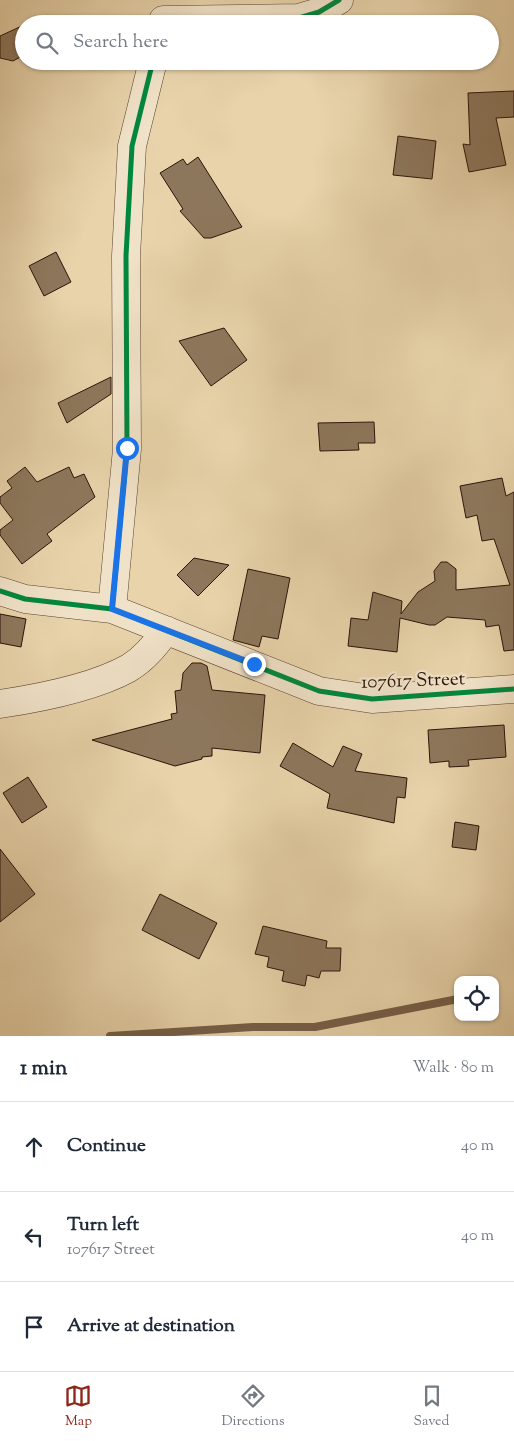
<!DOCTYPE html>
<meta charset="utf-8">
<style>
body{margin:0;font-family:"Sorts Mill Goudy",serif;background:#f2f2f3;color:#1f2937}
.controls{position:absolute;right:15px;bottom:15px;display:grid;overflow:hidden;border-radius:10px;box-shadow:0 1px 4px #0004}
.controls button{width:45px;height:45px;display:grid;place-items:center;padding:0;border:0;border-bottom:1px solid #e0e1e3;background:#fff;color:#1f2937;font:25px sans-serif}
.stop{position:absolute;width:15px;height:15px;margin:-11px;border:4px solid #1a73e8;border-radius:50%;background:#fff}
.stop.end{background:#1a73e8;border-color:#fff;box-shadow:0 1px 5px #0008}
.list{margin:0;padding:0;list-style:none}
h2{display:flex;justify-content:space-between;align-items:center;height:65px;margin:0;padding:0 20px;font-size:21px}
h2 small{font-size:16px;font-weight:400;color:#747a83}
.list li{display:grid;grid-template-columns:32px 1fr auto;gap:15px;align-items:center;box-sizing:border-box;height:90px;padding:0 20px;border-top:1px solid #e0e1e3}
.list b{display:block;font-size:19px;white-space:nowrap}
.list p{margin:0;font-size:16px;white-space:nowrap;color:#747a83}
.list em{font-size:16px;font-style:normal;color:#747a83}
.icon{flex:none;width:28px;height:28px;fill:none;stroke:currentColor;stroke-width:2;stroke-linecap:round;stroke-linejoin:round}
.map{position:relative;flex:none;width:514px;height:1036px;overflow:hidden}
.search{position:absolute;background:#fff;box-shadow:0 1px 4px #0004;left:15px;right:15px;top:15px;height:55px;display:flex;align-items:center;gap:12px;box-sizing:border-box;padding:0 18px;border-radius:28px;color:#747a83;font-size:19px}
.sheet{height:335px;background:#fff}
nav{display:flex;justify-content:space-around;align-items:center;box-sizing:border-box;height:70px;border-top:1px solid #e0e1e3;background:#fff;font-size:14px;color:#747a83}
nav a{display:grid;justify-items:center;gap:2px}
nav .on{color:#8f2418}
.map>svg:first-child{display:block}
</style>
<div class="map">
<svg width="514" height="1036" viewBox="0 0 514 1036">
<rect width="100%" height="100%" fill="#e8d3aa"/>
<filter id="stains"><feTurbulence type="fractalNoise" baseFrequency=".004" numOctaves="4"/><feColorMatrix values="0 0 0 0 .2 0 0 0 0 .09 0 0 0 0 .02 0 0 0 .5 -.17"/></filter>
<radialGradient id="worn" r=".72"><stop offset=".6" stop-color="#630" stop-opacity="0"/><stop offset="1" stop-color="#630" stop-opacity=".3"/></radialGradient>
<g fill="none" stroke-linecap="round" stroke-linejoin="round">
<path stroke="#765f48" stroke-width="8" d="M110,1036l143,-9h62l143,-28"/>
</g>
<path fill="#8d775c" stroke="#2b1308" d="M24,25v30l-11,6 -13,-3v-22z
M514,91v26l-18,1 10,47 -37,7 -6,-28 7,1 -2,-52z
M398,136l38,5 -4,38 -39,-4z
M198,157l44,70 -31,11h-7l-24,-27 3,-2 -23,-36 23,-14 4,6z
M56,252l15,30 -27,14 -15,-30z
M224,328l23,32 -36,26 -32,-45z
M111,377v17l-44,29 -9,-20z
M374,422l1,21h-17l1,7 -39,1 -2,-28z
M25,467l12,15 32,-15 5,11 10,-4 11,23 -48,37 5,7 -30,23 -22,-29v-5l13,-10 -13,-17v-6l12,-9 -5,-7z
M502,478l4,18 8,-4v158l-10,1 -5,-26 -13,2 -1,-7 -38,-3 -12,8h-6l-29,-7 -3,34 -49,-6 3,-28 17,2 5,-28 29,9 -1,13 17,-22 17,-11 -1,-10 7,-9h6l9,7v21l54,-5 -16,-46 -12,2 -5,-26 -11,3 -6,-32z
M194,558l35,7 -31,31 -21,-21z
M248,569l42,9 -12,61 -16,-3 -3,11 -26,-7z
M0,614l26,5 -5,28 -21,-4z
M192,663h9l6,3 5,24 53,5 -5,58 -48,-5v8l-10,1v2l-27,7 -83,-26 80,-21 -1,-5 6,-1 -2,-22 6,-1 2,-17z
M504,725l2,32 -38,3 1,6 -20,1v-6l-19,2 -2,-33z
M293,743l40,24 10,-21 19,8 -7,17 52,7 -2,20 -8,-1 -3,26 -67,-15 3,-14 -50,-28z
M28,777l19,30 -25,16 -19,-30z
M455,822l24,4 -3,24 -24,-3z
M0,849l35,45 -35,28z
M160,894l57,29 -18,36 -57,-29z
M263,926l64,15 -1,7h15l-1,23h-19l-2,7 -12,-3 -2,11 -23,-5 2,-10 -17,-4 2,-10 -14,-3z"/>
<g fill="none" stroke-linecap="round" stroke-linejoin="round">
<g stroke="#5a4330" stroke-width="29">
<path id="street" d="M162,24l1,-4 136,-2 20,-6 20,-12
M0,591l25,8 87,10 207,82 53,8 142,-10
M112,609l15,-160 -1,-193 6,-110 21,-85
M0,704c40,-6 93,-16 129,-36 16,-10 27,-23 37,-38"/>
</g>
<use href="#street" stroke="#f0e2c8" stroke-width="28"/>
<g stroke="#f0e2c8" stroke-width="8">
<path id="cycleway" d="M162,24l1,-4 136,-2 20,-6 20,-12
M0,591l25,8 87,10 207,82 53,8 142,-10
M112,609l15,-160 -1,-193 6,-110 21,-85"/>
</g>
<use href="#cycleway" stroke="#00873e" stroke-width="5"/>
</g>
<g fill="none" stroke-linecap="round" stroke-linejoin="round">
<path stroke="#1a73e8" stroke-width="6" d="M127,448l-15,161 142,55"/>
</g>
<g text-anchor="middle" stroke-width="4.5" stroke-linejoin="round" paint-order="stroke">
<g font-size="19" fill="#2b1308" stroke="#f0e2c8">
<text transform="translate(413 679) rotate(-2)" y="7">107617 Street</text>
</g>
</g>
<rect width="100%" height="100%" filter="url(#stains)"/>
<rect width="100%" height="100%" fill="url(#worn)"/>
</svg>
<div class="controls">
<button><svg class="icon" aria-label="locate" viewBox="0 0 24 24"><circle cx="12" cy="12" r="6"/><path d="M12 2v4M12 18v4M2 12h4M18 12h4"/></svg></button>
</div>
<div class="stop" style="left:127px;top:448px"></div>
<div class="stop end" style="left:254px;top:664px"></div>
<div class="search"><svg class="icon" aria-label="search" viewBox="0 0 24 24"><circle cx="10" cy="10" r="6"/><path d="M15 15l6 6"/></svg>Search here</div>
</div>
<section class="sheet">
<h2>1 min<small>Walk · 80 m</small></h2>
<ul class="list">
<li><svg class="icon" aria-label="ahead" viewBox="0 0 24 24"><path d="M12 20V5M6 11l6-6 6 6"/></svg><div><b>Continue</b></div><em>40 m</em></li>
<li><svg class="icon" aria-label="left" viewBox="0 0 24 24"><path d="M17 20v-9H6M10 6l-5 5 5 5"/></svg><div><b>Turn left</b><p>107617 Street</p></div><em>40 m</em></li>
<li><svg class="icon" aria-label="arrive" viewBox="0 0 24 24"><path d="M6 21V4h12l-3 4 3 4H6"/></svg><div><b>Arrive at destination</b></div></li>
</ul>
</section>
<nav>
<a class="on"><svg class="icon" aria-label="map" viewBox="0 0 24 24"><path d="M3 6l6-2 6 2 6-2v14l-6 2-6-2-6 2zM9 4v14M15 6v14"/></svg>Map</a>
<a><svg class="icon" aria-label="directions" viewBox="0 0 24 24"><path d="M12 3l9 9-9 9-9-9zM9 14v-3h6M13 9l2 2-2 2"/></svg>Directions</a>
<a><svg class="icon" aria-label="saved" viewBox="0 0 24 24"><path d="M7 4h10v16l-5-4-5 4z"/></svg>Saved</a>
</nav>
